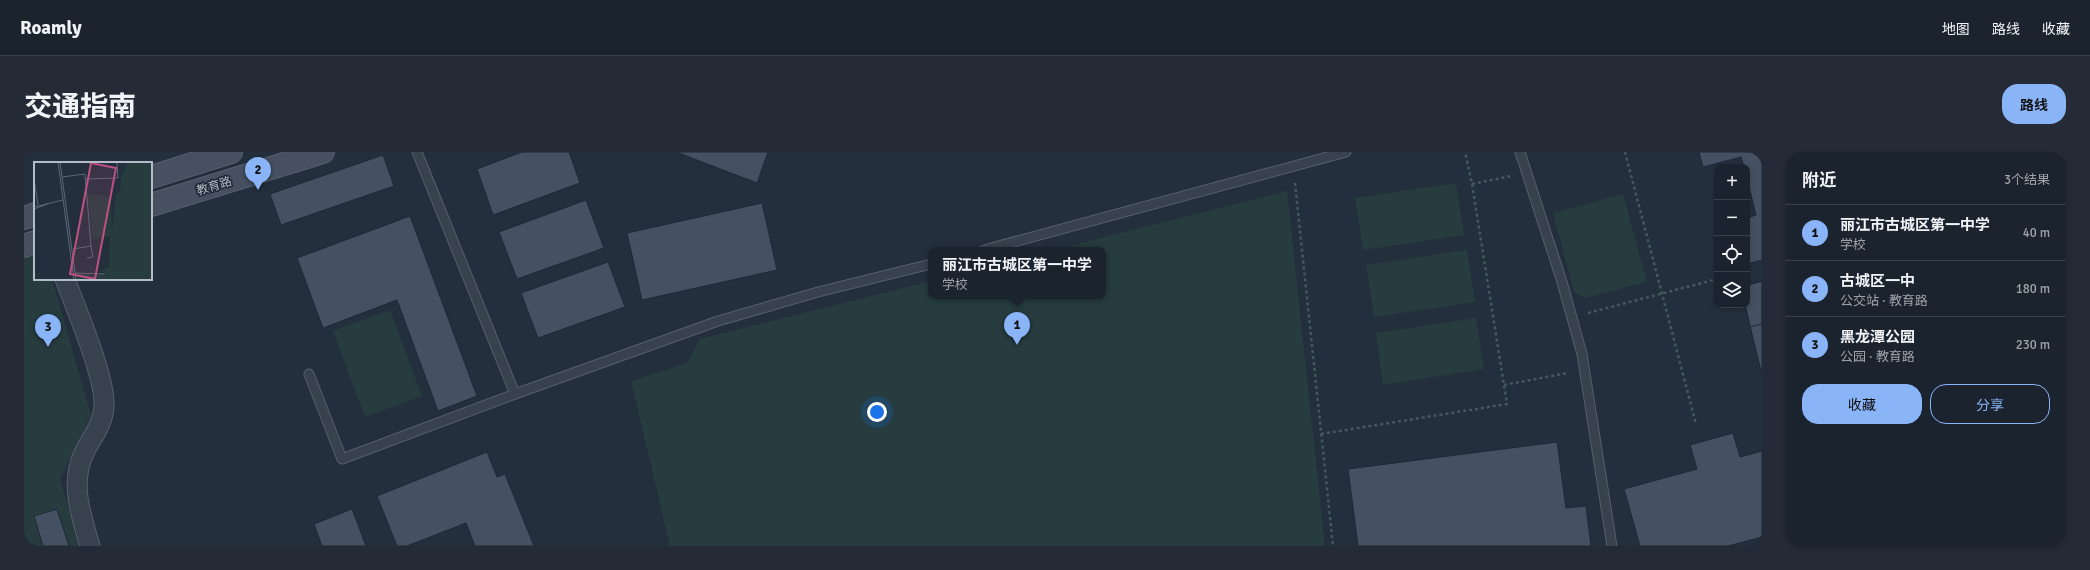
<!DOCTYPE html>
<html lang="zh">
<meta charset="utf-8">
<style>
body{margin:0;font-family:Signika,"Noto Sans SC",sans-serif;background:#242b36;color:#f1f3f6}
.controls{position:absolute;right:12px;top:12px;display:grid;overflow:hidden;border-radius:8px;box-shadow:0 2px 6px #0003}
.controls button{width:36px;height:36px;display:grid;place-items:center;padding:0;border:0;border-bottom:1px solid #39404a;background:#1b232e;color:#f1f3f6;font:20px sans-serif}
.you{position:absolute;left:853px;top:260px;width:14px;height:14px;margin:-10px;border:3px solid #fff;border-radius:50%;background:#1a73e8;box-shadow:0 0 0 6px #1a73e833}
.badge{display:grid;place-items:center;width:26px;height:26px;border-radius:50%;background:#8ab4f8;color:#111;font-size:13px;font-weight:700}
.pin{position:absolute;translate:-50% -33px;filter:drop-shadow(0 1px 2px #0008)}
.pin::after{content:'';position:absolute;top:21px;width:14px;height:12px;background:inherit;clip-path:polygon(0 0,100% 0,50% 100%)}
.popup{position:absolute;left:904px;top:95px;width:178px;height:52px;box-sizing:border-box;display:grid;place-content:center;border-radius:8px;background:#1b232e;filter:drop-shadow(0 1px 3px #0005);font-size:13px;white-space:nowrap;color:#a0a4aa}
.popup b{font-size:15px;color:#f1f3f6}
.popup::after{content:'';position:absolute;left:50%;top:100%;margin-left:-8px;border:8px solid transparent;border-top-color:#1b232e}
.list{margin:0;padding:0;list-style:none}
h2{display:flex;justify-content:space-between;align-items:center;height:52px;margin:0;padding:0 16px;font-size:17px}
h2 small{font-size:13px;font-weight:400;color:#a0a4aa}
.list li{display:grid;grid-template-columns:26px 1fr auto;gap:12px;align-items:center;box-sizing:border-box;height:56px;padding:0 16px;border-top:1px solid #39404a}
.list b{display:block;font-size:15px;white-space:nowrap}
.list p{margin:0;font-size:13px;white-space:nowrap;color:#a0a4aa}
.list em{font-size:13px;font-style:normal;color:#a0a4aa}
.actions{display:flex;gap:8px;padding:12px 16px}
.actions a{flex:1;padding:9px 0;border:1px solid #8ab4f8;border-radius:16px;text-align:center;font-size:14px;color:#8ab4f8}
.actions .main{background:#8ab4f8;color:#111}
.icon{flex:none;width:22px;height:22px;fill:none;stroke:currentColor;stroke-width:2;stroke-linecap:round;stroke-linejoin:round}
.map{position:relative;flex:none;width:1738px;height:394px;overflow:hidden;border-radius:16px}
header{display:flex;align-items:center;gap:24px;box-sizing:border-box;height:56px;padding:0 20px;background:#1b232e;border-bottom:1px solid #39404a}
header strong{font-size:19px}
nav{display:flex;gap:22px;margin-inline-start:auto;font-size:14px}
.intro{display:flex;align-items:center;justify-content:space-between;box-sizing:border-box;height:96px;padding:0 24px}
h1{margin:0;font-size:28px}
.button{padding:10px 18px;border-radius:16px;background:#8ab4f8;color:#111;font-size:14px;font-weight:700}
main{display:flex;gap:24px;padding:0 24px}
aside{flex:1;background:#1b232e;border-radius:16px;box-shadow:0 2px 6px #0003}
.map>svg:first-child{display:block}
</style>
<header>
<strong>Roamly</strong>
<nav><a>地图</a><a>路线</a><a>收藏</a></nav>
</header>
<div class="intro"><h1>交通指南</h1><a class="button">路线</a></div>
<main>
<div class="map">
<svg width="1738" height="394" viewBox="0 0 1738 394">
<rect width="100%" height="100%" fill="#242f3e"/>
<path fill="#263c3f" d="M1432,31l8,52 -101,15 -8,-52z
M1263,39l38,355h-655l-39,-165 56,-18 13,-24 231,-58v15h172v-46h-49z
M1599,42l24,88 -62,16 -11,-6 -21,-79z
M1443,98l8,52 -101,15 -8,-52z
M11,103v24h17l39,136 -31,65 21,66h-57v-288z
M366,158l32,86 -57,21 -32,-86z
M1452,166l8,51 -101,16 -7,-52z"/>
<path fill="#455162" stroke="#1f2835" d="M498,0h47l11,31 -87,32 -16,-46z
M652,0h92l-11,31z
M1675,0h63v108l-15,4v-46l9,-3 -9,-36v-12h-3l-3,-10 -38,10z
M359,3l11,31 -113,39 -11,-31z
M562,48l18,48 -87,31 -18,-47z
M738,51l15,67 -135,30 -15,-67z
M386,64l67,180 -39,15 -41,-111 -74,28 -26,-70z
M584,110l17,45 -87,31 -17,-45z
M1738,129v94l-17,-70h2v-20z
M1738,129v43l-12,3 -5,-22h2v-20z
M1709,281l7,24 22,-6v86l-34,9h-88l-16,-57 73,-20 -7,-24z
M1533,290l9,66 20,-2 5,40h-233l-10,-77z
M463,300l10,25 8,-3 29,72h-59l-9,-23 -59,23h-10l-20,-50z
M33,357l12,37h-26l-9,-30z
M328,357l14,37h-44l-8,-22z"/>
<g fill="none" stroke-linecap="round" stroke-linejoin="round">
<g stroke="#565f6c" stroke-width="11">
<path id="lane" d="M393,0l98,242 203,-73 100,-29 113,-28
M1496,0l42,130 20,72 30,192
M960,98l362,-98
M285,222l33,85 173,-65"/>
</g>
<g stroke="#565f6c" stroke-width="21">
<path id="street" d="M41,127c11,30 41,99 39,128 -1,17 -12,30 -19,44 -16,31 -4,64 5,95"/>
</g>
<g stroke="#565f6c" stroke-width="24">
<path id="secondary" d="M127,25l80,-25
M127,53l172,-53
M0,66l11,-4
M0,94l11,-4"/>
</g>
<path stroke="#44595c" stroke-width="2.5" stroke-dasharray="3 3" stroke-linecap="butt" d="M1601,0l71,272
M1271,31l38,363
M1448,32l39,-8
M1564,161l129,-34
M1480,233l64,-12
M1297,282l186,-30 -35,-220 -7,-32"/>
<use href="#lane" stroke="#38414e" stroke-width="9"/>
<use href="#street" stroke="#38414e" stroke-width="19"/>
<use href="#secondary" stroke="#465061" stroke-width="22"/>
</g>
<g text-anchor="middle" stroke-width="3" stroke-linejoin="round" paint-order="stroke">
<g font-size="12" fill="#b4bcc9" stroke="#1d2633">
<text transform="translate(190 34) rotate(-17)" y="4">教育路</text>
</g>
</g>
<g transform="translate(10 10)">
<rect width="118" height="118" fill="#242f3e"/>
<path d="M94,0h24v118h-75l-1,-6 11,-1 4,3 13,-3 3,5 -2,-6 -6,-1 10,-4 1,-32 -1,2 -17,1 -4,-44 23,2 1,35 4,-37 4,-2 1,-14z" fill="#263c3f"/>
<path fill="none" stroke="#5e6776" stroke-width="1" d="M24,0l16,118M26,0l16,118M28,15l23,-3 6,72 -18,3M0,17l4,26M51,17l33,-1 -1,-15 -4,-1M0,45l29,-7M0,47l16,-6M53,96l6,-1 -2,-11M41,111l30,1"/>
<path fill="#bd5182" fill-opacity="0.15" stroke="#bd5182" stroke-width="2" d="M57,1l25,5 -21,111 -25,-5z"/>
<rect width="118" height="118" fill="none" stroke="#b4bcc9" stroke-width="2"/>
</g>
</svg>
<div class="controls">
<button>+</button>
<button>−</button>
<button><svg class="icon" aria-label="locate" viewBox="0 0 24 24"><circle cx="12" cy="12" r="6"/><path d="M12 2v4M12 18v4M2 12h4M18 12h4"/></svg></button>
<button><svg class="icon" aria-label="layers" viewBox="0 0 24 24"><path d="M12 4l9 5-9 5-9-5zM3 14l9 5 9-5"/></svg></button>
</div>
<div class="you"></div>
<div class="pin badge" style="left:993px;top:193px">1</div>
<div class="popup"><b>丽江市古城区第一中学</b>学校</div>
<div class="pin badge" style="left:234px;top:38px">2</div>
<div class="pin badge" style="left:24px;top:195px">3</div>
</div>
<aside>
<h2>附近<small>3个结果</small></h2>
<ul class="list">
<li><span class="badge">1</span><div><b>丽江市古城区第一中学</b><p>学校</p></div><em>40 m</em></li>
<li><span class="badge">2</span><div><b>古城区一中</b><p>公交站 · 教育路</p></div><em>180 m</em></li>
<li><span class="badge">3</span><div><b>黑龙潭公园</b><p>公园 · 教育路</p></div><em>230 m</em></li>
</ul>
<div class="actions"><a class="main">收藏</a><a>分享</a></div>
</aside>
</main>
